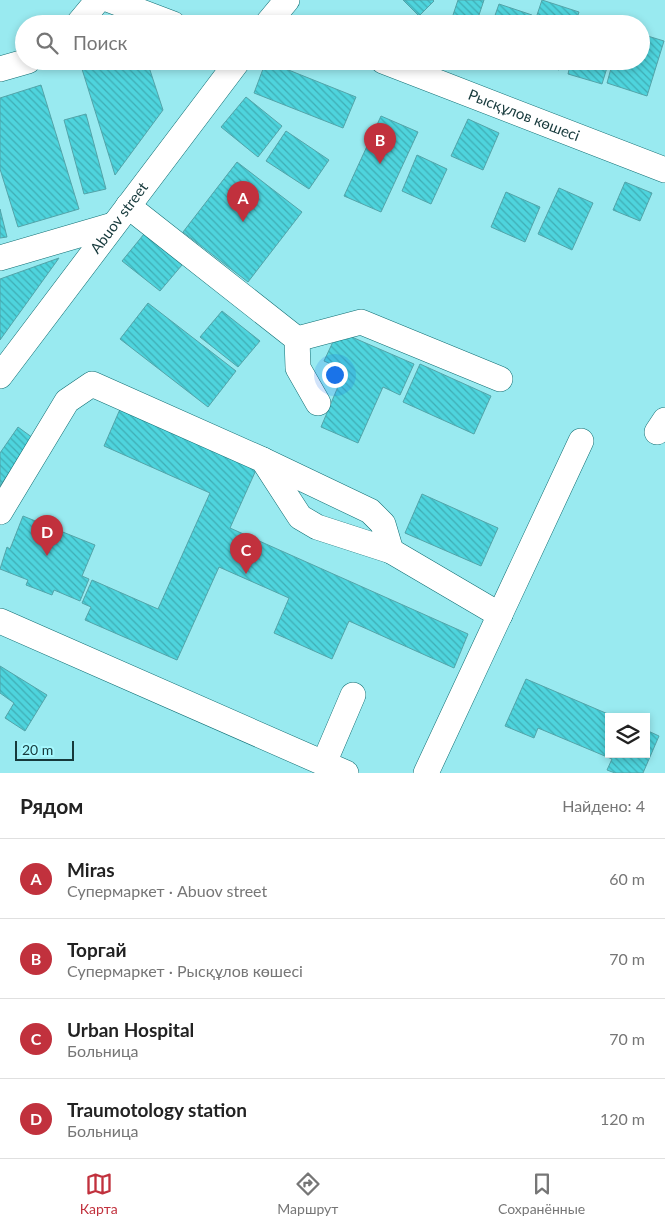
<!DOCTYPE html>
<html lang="ru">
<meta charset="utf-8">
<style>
body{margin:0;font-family:Lato,sans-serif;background:#f6f6f6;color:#222}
.controls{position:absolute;right:15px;bottom:15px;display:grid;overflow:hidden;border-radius:0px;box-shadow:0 2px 8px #0003}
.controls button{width:45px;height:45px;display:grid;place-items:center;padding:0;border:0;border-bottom:1px solid #e0e0e0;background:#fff;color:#222;font:25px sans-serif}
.scale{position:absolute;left:15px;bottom:12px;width:59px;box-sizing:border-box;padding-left:5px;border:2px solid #16393b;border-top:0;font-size:14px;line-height:18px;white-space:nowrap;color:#16393b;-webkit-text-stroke:4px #a6f8fe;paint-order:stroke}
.you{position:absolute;left:334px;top:374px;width:18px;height:18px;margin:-12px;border:4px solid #fff;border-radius:50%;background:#1a73e8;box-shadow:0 0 0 8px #1a73e833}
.badge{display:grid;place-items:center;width:32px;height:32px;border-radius:50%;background:#c1313d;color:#fff;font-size:16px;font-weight:700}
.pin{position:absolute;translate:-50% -41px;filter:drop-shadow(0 1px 2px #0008)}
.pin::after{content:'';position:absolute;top:26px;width:18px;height:15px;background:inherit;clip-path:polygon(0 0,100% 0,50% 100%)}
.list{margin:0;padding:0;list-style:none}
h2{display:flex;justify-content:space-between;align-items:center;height:65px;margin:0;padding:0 20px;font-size:21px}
h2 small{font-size:16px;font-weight:400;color:#767676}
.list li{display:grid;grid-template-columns:32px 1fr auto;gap:15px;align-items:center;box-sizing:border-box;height:80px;padding:0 20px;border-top:1px solid #e0e0e0}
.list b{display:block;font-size:19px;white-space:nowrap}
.list p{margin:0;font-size:16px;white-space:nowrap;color:#767676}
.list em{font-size:16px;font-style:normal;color:#767676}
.icon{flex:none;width:28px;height:28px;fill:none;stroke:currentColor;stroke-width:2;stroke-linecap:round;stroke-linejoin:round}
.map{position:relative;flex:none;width:665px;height:773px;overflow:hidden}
.search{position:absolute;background:#fff;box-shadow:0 2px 8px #0003;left:15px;right:15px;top:15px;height:55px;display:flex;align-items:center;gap:12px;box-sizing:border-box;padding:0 18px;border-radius:28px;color:#767676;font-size:19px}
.sheet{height:385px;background:#fff}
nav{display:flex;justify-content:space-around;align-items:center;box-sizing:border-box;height:70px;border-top:1px solid #e0e0e0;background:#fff;font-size:14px;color:#767676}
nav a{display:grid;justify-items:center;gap:2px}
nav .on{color:#c1313d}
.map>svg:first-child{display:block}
</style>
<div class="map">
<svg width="665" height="773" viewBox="0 0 665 773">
<defs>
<pattern id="building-back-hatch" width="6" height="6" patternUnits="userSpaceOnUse" patternTransform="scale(1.25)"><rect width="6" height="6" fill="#4ed4dd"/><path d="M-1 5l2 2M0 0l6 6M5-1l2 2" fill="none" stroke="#40adb4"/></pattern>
</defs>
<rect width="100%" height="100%" fill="#99eaf0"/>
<path fill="url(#building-back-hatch)" stroke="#53a4a9" d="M403,0h30l1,1 -15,15z
M458,0h26l-8,24h-26z
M542,0l37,12 -4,12h-41z
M499,4l33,11 -3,9h-37z
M641,34l23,7 -17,55 -40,-13 6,-22h28z
M118,61h29l16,49 -48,65 -33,-106z
M266,61l90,36 -13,31 -89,-35z
M534,61h28l-3,9z
M571,61h38l-7,23 -34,-10z
M41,85l38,124 -61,18 -18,-58v-71z
M246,97l36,29 -24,31 -37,-30z
M86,114l20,75 -22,5 -20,-74z
M381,116l37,16 -37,80 -37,-16z
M468,119l31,14 -16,37 -32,-14z
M286,131l43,29 -20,29 -43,-28z
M417,155l30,14 -16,35 -29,-13z
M237,162l65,50 -54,70 -65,-50z
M625,182l27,11 -12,28 -27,-11z
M559,188l34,15 -21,47 -34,-16z
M506,192l34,15 -15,35 -34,-15z
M0,209l7,28 -7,1z
M144,234l38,31 -22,26 -38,-30z
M59,258l-28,39 -31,43v-61z
M148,303l88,68 -28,36 -88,-68z
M222,311l38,30 -22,26 -38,-30z
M338,331l76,33 -14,31 -17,-8 -25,56 -37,-16 24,-57 -21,-9z
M420,364l71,32 -17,38 -71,-32z
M124,400l136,61 -30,67 238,106 -14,34 -105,-47 -17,38 -58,-26 15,-35 -70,-31 -42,93 -92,-40 6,-13 -9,-4 10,-23 66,29 52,-116 -106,-47z
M18,427l15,11 -33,48v-33z
M422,494l76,34 -17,38 -76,-33z
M23,516l72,29 -13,31 7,3 -9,22 -26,-11 -2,5 -26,-10 2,-5 -28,-11 7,-22 3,2z
M0,666l47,29 -22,36 -20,-13 9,-15 -14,-10z
M526,679l89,38h-6v37h37v-24l13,6 -16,37h-28l-8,-3 5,-11 -74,-31 -4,10 -29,-12z"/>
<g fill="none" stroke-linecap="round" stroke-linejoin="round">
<g stroke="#0e6d72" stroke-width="26">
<g id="minor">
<path d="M110,0l63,24"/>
<path d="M78,24l20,-24"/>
<path d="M267,24l20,-24"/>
<path id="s1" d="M383,61l282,109"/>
<path d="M0,69l28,-8"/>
<path d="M128,206l169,133 1,29 20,35"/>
<path d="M0,258l113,-33"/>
<path d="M297,339l64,-17 139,57"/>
<path id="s2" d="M0,376l238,-315"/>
<path d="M657,432l8,-12"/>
<path d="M263,460l107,51 13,13 8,27"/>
<path d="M0,512l67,-111 25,-17 171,76 37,57 17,10 74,24 109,64"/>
<path d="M0,621l346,152"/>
<path d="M324,763l29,-68"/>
<path d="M426,773l155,-332"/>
</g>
</g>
<use href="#minor" stroke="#fff" stroke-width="25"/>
</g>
<g text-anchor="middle" stroke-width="4" stroke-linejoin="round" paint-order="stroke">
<g font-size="15" fill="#16393b" stroke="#a6f8fe">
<text dy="5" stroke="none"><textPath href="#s1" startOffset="151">Рысқұлов көшесі</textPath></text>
<text dy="5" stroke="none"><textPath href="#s2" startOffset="198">Abuov street</textPath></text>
</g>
</g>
</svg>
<div class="controls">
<button><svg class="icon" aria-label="layers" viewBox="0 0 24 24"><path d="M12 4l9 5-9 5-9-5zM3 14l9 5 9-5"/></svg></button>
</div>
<div class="scale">20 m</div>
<div class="you"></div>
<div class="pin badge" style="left:243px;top:222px">A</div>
<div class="pin badge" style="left:380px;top:164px">B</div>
<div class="pin badge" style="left:246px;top:574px">C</div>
<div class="pin badge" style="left:47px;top:556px">D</div>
<div class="search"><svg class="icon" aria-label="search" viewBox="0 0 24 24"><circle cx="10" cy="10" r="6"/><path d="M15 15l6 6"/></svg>Поиск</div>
</div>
<section class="sheet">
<h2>Рядом<small>Найдено: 4</small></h2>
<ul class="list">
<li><span class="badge">A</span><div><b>Miras</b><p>Супермаркет · Abuov street</p></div><em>60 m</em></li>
<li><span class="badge">B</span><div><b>Торгай</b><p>Супермаркет · Рысқұлов көшесі</p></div><em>70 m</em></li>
<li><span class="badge">C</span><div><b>Urban Hospital</b><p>Больница</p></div><em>70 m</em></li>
<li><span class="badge">D</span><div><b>Traumotology station</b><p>Больница</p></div><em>120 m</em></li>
</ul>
</section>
<nav>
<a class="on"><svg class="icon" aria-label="map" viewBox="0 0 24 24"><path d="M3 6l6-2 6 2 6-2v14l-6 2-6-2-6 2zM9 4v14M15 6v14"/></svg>Карта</a>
<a><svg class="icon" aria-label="directions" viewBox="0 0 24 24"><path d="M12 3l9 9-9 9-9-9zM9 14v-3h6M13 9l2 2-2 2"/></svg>Маршрут</a>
<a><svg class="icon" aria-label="saved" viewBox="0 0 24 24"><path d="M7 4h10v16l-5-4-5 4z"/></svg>Сохранённые</a>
</nav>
